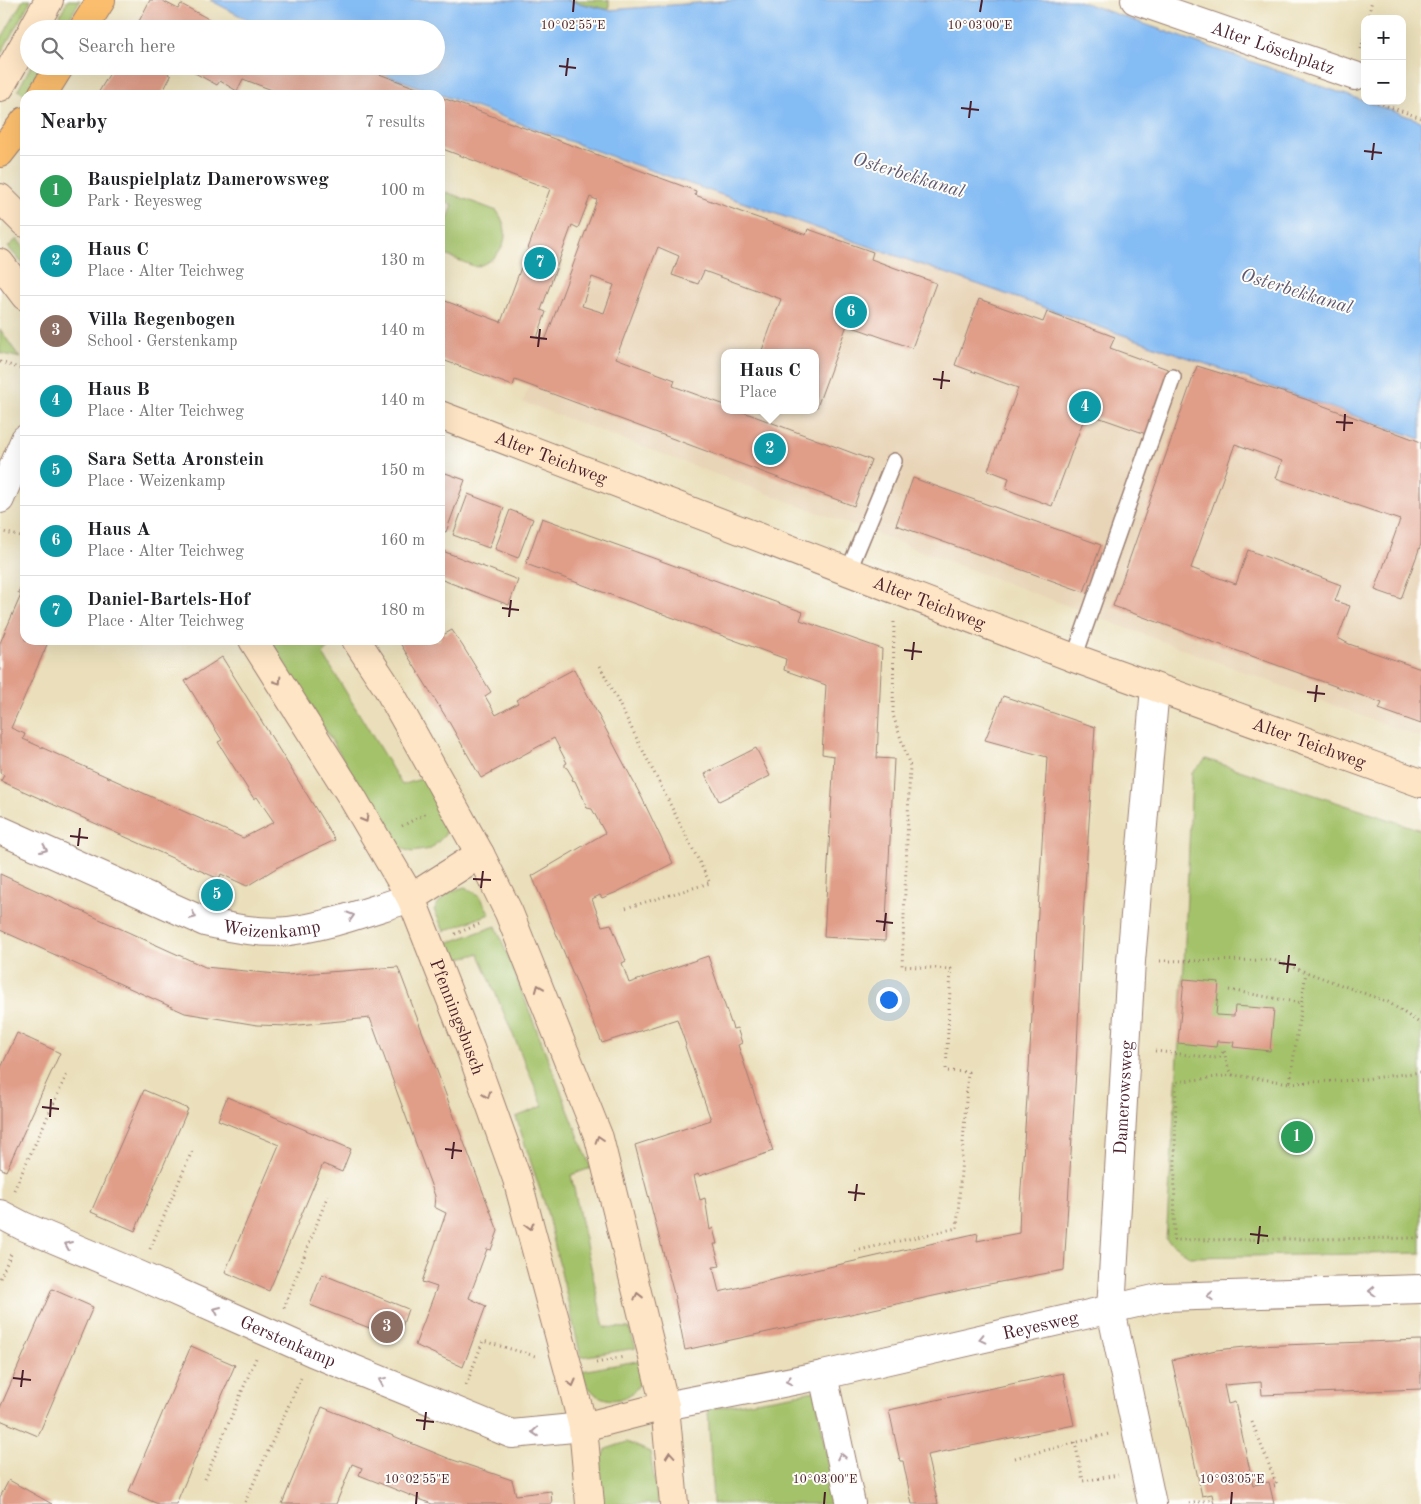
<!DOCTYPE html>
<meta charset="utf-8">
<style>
body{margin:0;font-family:"Old Standard TT",serif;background:#f2f2f2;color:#202124}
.controls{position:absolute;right:15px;top:15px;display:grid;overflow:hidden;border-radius:10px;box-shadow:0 5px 20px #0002}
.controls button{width:45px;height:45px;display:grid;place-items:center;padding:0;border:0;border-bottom:1px solid #e0e0e0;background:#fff;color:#202124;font:25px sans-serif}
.you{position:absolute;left:888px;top:999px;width:18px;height:18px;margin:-12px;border:4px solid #fff;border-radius:50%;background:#1a73e8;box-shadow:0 0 0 8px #1a73e833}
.badge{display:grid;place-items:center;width:32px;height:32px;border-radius:50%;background:#c8321e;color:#fff;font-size:16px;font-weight:700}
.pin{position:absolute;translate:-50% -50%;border:2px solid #fff;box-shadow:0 1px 5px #0006}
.popup{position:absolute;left:721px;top:349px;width:98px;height:65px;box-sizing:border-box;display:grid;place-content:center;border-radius:10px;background:#fff;filter:drop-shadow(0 1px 4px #0005);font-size:16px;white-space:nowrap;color:#757577}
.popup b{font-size:19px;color:#202124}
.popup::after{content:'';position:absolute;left:50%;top:100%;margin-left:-10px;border:10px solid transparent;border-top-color:#fff}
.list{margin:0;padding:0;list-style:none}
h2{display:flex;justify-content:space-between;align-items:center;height:65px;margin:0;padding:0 20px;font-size:21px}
h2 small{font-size:16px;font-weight:400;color:#757577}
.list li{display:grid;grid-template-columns:32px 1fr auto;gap:15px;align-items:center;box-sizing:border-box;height:70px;padding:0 20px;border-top:1px solid #e0e0e0}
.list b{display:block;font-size:19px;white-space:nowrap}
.list p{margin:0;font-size:16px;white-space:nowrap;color:#757577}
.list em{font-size:16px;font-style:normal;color:#757577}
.icon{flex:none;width:28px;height:28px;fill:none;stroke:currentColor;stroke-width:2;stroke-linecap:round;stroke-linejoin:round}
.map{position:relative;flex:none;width:1421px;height:1504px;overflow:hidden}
.search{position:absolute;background:#fff;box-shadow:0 5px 20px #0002;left:20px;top:20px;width:425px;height:55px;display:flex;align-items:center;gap:12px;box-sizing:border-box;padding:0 18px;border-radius:28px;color:#757577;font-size:19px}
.panel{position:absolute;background:#fff;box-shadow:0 5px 20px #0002;left:20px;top:90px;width:425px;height:555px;border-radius:15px}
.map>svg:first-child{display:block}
</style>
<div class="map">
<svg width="1421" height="1504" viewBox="0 0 1421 1504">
<rect width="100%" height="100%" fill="#fdfcf7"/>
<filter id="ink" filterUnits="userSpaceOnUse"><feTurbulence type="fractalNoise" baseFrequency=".02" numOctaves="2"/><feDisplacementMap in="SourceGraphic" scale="10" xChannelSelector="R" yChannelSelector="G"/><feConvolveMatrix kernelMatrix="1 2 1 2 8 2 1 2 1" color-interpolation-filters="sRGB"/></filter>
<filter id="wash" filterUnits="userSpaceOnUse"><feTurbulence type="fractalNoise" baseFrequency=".0096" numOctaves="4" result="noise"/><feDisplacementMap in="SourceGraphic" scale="20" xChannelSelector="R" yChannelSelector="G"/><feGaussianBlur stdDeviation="1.12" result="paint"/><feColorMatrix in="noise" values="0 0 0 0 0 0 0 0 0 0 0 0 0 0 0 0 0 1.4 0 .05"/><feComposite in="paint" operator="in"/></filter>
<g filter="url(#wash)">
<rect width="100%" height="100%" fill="#eadfba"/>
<path fill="#e8d4b7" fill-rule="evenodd" d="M613,157l808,282v299l-898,-336zM725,353h90v57h-90z"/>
<path fill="#a4c26a" stroke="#77704a" d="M23,0h8l-31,55v-14z
M68,0h12l-16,29h-12z
M566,0h43v10z
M31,66h10l-16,29 -7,-5z
M446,192l51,19c17,24 6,47 -21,56l-36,-14v-13l13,-35 -11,-4z
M17,239l8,10v17l-17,-19z
M0,329l20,29 -20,-5z
M270,640h65l-12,14 79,131 22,-7 23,41 -2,16 -14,14 -19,3 -15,-5z
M1206,759l215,71v423l-231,4 -24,-18 18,-275 8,-191z
M465,887l14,8 11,19 -46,17 -10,-21c7,-13 17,-20 31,-23z
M496,926l95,242 -20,7 33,152 25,1 7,20 -55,9 -35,-149 -30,-91 27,-11 -64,-152 -25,5 -7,-16z
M642,1360c8,45 -51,56 -60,11z
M815,1391l21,113h-123l-5,-95z
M627,1442l23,10 8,52h-56l-5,-40 9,-15z"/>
<path fill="#84bcf4" stroke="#676e90" d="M210,0h356l43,10 126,-10h341l345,121v318l-808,-282 -252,-91h75v-37h-171z"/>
<g id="blocks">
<path fill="#e09d88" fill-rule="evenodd" d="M150,0h11l17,9 3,-5 46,25h-92z
M114,66h58l-4,8 3,2 -10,19h-64z
M182,66h176l77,29h-150l-42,-16 -6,12 -17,-10 -3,4z
M440,97l256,94 -1,4 46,17 65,23 2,-6 65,23 -2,7 65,24 -24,65 -65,-23 -30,82h-2v-54h-54l20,-54 -77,-28 -6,13 -26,-9 7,-19 -21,-9 -42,111 59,22 -2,6 52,19v5h13l133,50 -17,46 -339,-126 -2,6 -73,-27v-60l61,23 49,-133 -110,-41zM590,197l7,3 -49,133 -3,7 -8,-2 9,-26 -5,-2 31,-85 6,3zM592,277l22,8 -10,28 -22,-7z
M979,299l64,23 4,-10 68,25 -5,11 63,23 -24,64 -63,-22 -34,93 -46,-17 3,-11 -21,-8 30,-82 -63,-23z
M1197,366l108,33 116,43v102l-20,55 -26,-9 25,-70 -124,-42 6,-17 -47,-17 -44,124 45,16 12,-34 93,35 -6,16 15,5 -12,32 11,6 72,25v55l-42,-15 3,-6 -269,-97z
M440,471l25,9 -19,52 -6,-2z
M913,478l188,67 -17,47 -188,-67z
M468,494l36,14 -15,40 -36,-13z
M510,510l23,9 -15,39 -23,-9z
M542,518l261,94 -3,8 82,29 -5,109 17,1 -9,182 -61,-4 10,-181 -12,-2 4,-69 -42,-15 2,-11 -260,-95z
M440,550l78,30 -9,25 -69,-26z
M25,578v62h24l-38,88 14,6 -2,5 220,99 31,-16 -17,-25 -3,2 -36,-57 4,-2 -37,-59 37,-24 113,183 -57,27 -31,19 -26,-12 -2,5 -218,-98 3,-6 -4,-2v-130l21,-48 -3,-2z
M440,628l5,6 7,-4 10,15 29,47 -6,4 11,19 22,-12 -2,-3 58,-31 68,129 31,65 -56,29 -15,6 -2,-3 -8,4 10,27 9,-2 15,37 -4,2 7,20 79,-27 25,73 4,-1 5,15 -4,2 35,106 -74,25 -1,-2 -4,2 6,24 5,-2 5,32 3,-2 4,16h-3l6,22 -7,1 6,25 259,-59 -1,8 42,-8 1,-29 9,-137 18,-310 -62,-17 18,-44 92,31 -13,207 -6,136 -12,200 -80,15 -299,65 -11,-56 -39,-149 76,-25 -26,-74 1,-1 -9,-26 -75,24 -70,-167 73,-43 -13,-24 -5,-1 -5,-13 -2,-1v-2l-5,-11 -3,-1 1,-2 -6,-10 -2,-1v-3l2,-1 -13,-25 -73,40 -32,-56 -51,-82h42z
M756,748l14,28 -51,25 -14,-27z
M0,874l205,93 81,8 112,-8 57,152 43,112 -7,19 -4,-1 -18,49 17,8 -23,61 -48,-22 22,-58 -15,-5 24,-69 -12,-6 1,-11 -65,-178 -81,8 -32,-1 -72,-12 -185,-83z
M1184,979l35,3 -3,33 18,1 1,-10 39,3 -4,42 -37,-4 1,-5 -17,-1 -1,6 -38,-4z
M17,1033l43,20 -54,118 -6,-3v-98z
M144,1090l44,19 -53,122 -44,-19z
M227,1097l124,52 -9,23 -19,-8 -54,127 -44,-19 54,-127 -61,-25z
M322,1274l86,35 -10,30 -88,-34z
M52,1289l41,18 -55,129 -38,-16v-12z
M1421,1340v49l-159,6 -1,-13 -37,3 4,19 7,-2 18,83 16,-3 5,22h-60l-2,-10 -10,2 -30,-136 44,-10 39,-4z
M191,1346l44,19 -59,139h-18l-29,-13z
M1063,1373l11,52 -147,30 11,49h-26l-9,-43h-3l-11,-51z
M322,1407l128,52 62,21 4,15 35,-4 1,13h-120l-73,-29 3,-7 -10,-4 -16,40h-54z
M9,1480l43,24h-52v-7z"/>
</g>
</g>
<g filter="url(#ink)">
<use href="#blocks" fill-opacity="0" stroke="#9a7f72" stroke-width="1"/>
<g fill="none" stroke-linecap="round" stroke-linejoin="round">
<g stroke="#9a7f72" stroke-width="18">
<path id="lane" d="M848,572l46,-111
M1074,658l99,-281"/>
</g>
<g stroke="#9a7f72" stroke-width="30">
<g id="street">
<path id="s1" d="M1135,0l220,76"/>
<path d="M0,499l25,-60"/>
<path id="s2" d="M0,830l205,92c27,6 56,12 84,9 41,-5 82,-21 122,-33"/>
<path id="s3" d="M0,1214l23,12 116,49 173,77 200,82 71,-7"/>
<path d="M823,1375l28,129"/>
<path id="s4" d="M665,1406l158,-31 340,-78 258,-8"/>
<path id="s5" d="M1152,1504l-41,-194 20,-349 24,-273"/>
</g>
</g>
<g stroke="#9a7f72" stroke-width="30">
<g id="secondary">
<path d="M33,29l16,-29"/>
<path d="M0,87l29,-51"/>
<path d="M0,198l25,25"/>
<path d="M0,263l25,33"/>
<path id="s6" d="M440,415l634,243 347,125"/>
<path id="s7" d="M253,640l99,157 59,101 59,150 47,131 51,189 15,59 7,77"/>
<path d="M356,640l31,47 93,167 29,59 90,225 66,268 9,98"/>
<path d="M411,898l69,-44"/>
<path d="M583,1427l82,-21"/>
</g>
</g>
<g stroke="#9a7f72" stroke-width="30">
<path id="primary" d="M83,29l18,-29
M42,95l18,-29
M0,153l25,-32"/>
</g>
<path stroke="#9a7f72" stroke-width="3" stroke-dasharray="1 4" stroke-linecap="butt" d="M1368,19l4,-19
M1361,49l4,-16
M1373,101l48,17
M440,187l1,-3
M440,212v6
M0,362l25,8
M0,531l25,7
M600,666l110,217 -88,26
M402,826l23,-12
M455,934l27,-11
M1160,961l113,-1 115,42 33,22
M1229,990l72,13
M1155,1051l59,7 6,-1 4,-7 3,15 6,10 57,8 16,-111
M1233,1075l-57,7 -2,158 247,-2
M1290,1083l66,-3 65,-8
M14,1190l53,-116
M150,1249l42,-98
M855,1251l102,-23 11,-156 -22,-1 5,-102 -49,-3 8,-200 -17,-51 1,-95
M0,1278l12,-26
M284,1308l44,-113
M596,1363l28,-6
M466,1385l17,-44 52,15
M1252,1422l25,63 -6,2
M1075,1442l8,39 35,-6
M1015,1458l94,-24
M205,1479l51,-121
M245,1502l56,-124
M1189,1504l24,-5"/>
<use href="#lane" stroke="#fff" stroke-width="15"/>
<use href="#street" stroke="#fff" stroke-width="28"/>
<use href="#secondary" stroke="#fde5c5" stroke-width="28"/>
<use href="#primary" stroke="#fbbe6e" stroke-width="28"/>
</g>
<defs><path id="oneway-chevron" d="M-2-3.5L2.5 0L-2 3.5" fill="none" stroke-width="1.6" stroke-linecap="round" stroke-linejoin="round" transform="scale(1.25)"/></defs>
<g stroke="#a48278">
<use href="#oneway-chevron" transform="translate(278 681) rotate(57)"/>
<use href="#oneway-chevron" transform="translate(365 819) rotate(60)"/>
<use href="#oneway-chevron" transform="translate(539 988) rotate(-112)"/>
<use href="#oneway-chevron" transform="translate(487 1095) rotate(70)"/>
<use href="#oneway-chevron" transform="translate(599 1139) rotate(-108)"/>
<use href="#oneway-chevron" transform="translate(530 1226) rotate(75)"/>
<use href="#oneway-chevron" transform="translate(638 1296) rotate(-104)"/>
<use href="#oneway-chevron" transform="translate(572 1383) rotate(76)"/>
<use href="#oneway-chevron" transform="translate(670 1455) rotate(-95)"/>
</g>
<g stroke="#ae9aa0">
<use href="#oneway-chevron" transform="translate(44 849) rotate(24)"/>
<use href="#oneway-chevron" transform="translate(193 916) rotate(24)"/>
<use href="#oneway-chevron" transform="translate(351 916) rotate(-17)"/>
<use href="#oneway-chevron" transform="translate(68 1245) rotate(-157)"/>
<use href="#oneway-chevron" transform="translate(1372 1291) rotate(178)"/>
<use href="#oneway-chevron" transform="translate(1210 1296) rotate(178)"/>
<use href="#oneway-chevron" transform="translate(217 1310) rotate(-156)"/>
<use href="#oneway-chevron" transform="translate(982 1339) rotate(167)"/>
<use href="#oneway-chevron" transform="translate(382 1381) rotate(-158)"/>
<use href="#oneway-chevron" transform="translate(789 1381) rotate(169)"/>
<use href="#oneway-chevron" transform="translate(535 1432) rotate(175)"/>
<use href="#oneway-chevron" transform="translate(841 1456) rotate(-102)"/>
</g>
</g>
<path fill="none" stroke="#4a1f2b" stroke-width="2" d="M573,12l1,-12M980,12l2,-12M559,66l17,2M566,76l2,-18M961,108l18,2M969,118l2,-17M1364,151l18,2M1372,160l2,-17M530,337l17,2M538,347l2,-18M933,379l17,2M941,389l2,-18M1336,422l17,1M1344,431l1,-17M502,608l17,2M509,617l2,-17M904,650l18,2M912,660l2,-18M1307,692l18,2M1315,702l2,-17M70,836l18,2M78,846l2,-18M473,879l18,1M481,888l2,-17M876,921l17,2M884,931l2,-18M1279,963l17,2M1287,973l2,-18M42,1107l17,2M50,1117l1,-18M445,1149l17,2M452,1159l2,-17M848,1192l17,2M855,1201l2,-17M1250,1234l18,2M1258,1244l2,-18M13,1378l18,2M21,1387l2,-17M416,1420l18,2M424,1430l2,-18M416,1504l1,-12M824,1504l1,-12M1231,1504l1,-12"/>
<g text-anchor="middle" stroke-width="4" stroke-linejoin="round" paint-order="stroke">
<g font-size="18" fill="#4a1f2b" stroke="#fdfcf7">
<text dy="6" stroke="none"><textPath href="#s1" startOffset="146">Alter Löschplatz</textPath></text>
<text dy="6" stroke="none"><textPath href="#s6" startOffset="119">Alter Teichweg</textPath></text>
<text dy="6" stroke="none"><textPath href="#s6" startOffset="524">Alter Teichweg</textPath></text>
<text dy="6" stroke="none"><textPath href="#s6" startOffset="929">Alter Teichweg</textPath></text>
<text dy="6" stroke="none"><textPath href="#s2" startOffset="292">Weizenkamp</textPath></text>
<text dy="6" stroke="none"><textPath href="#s7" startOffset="430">Pfenningsbusch</textPath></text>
<text dy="6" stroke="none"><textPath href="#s5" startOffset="411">Damerowsweg</textPath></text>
<text dy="6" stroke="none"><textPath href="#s4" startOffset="384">Reyesweg</textPath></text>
<text dy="6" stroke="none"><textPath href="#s3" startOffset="315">Gerstenkamp</textPath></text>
</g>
<g font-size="19" font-style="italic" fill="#5e5671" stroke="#fdfcf7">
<text transform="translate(909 174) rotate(17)" y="7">Osterbekkanal</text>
<text transform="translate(1297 290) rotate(17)" y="7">Osterbekkanal</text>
</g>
</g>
<g font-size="12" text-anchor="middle" fill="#4a1f2b" stroke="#fdfcf7" stroke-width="4" stroke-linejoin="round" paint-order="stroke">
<text x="573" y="29">10°02'55"E</text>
<text x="980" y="29">10°03'00"E</text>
<text x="417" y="1483">10°02'55"E</text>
<text x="825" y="1483">10°03'00"E</text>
<text x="1232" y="1483">10°03'05"E</text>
</g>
</svg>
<div class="controls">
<button>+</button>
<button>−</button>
</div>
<div class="you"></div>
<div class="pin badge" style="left:1297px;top:1137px;background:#2e9e5b">1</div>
<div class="pin badge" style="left:770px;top:449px;background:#0f9aa8">2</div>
<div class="popup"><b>Haus C</b>Place</div>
<div class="pin badge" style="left:387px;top:1327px;background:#8d6e63">3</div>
<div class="pin badge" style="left:1085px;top:407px;background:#0f9aa8">4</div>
<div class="pin badge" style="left:217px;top:895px;background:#0f9aa8">5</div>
<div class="pin badge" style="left:851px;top:312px;background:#0f9aa8">6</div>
<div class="pin badge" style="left:540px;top:263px;background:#0f9aa8">7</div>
<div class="search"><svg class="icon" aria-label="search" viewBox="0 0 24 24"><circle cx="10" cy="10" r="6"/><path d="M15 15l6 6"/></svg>Search here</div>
<section class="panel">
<h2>Nearby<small>7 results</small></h2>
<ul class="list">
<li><span class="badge" style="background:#2e9e5b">1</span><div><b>Bauspielplatz Damerowsweg</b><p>Park · Reyesweg</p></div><em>100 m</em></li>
<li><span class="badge" style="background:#0f9aa8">2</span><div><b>Haus C</b><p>Place · Alter Teichweg</p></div><em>130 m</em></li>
<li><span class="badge" style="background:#8d6e63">3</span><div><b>Villa Regenbogen</b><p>School · Gerstenkamp</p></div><em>140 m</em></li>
<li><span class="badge" style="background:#0f9aa8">4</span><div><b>Haus B</b><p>Place · Alter Teichweg</p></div><em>140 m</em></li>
<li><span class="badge" style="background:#0f9aa8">5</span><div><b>Sara Setta Aronstein</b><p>Place · Weizenkamp</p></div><em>150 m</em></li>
<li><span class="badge" style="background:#0f9aa8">6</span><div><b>Haus A</b><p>Place · Alter Teichweg</p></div><em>160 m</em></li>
<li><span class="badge" style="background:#0f9aa8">7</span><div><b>Daniel-Bartels-Hof</b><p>Place · Alter Teichweg</p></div><em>180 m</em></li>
</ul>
</section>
</div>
